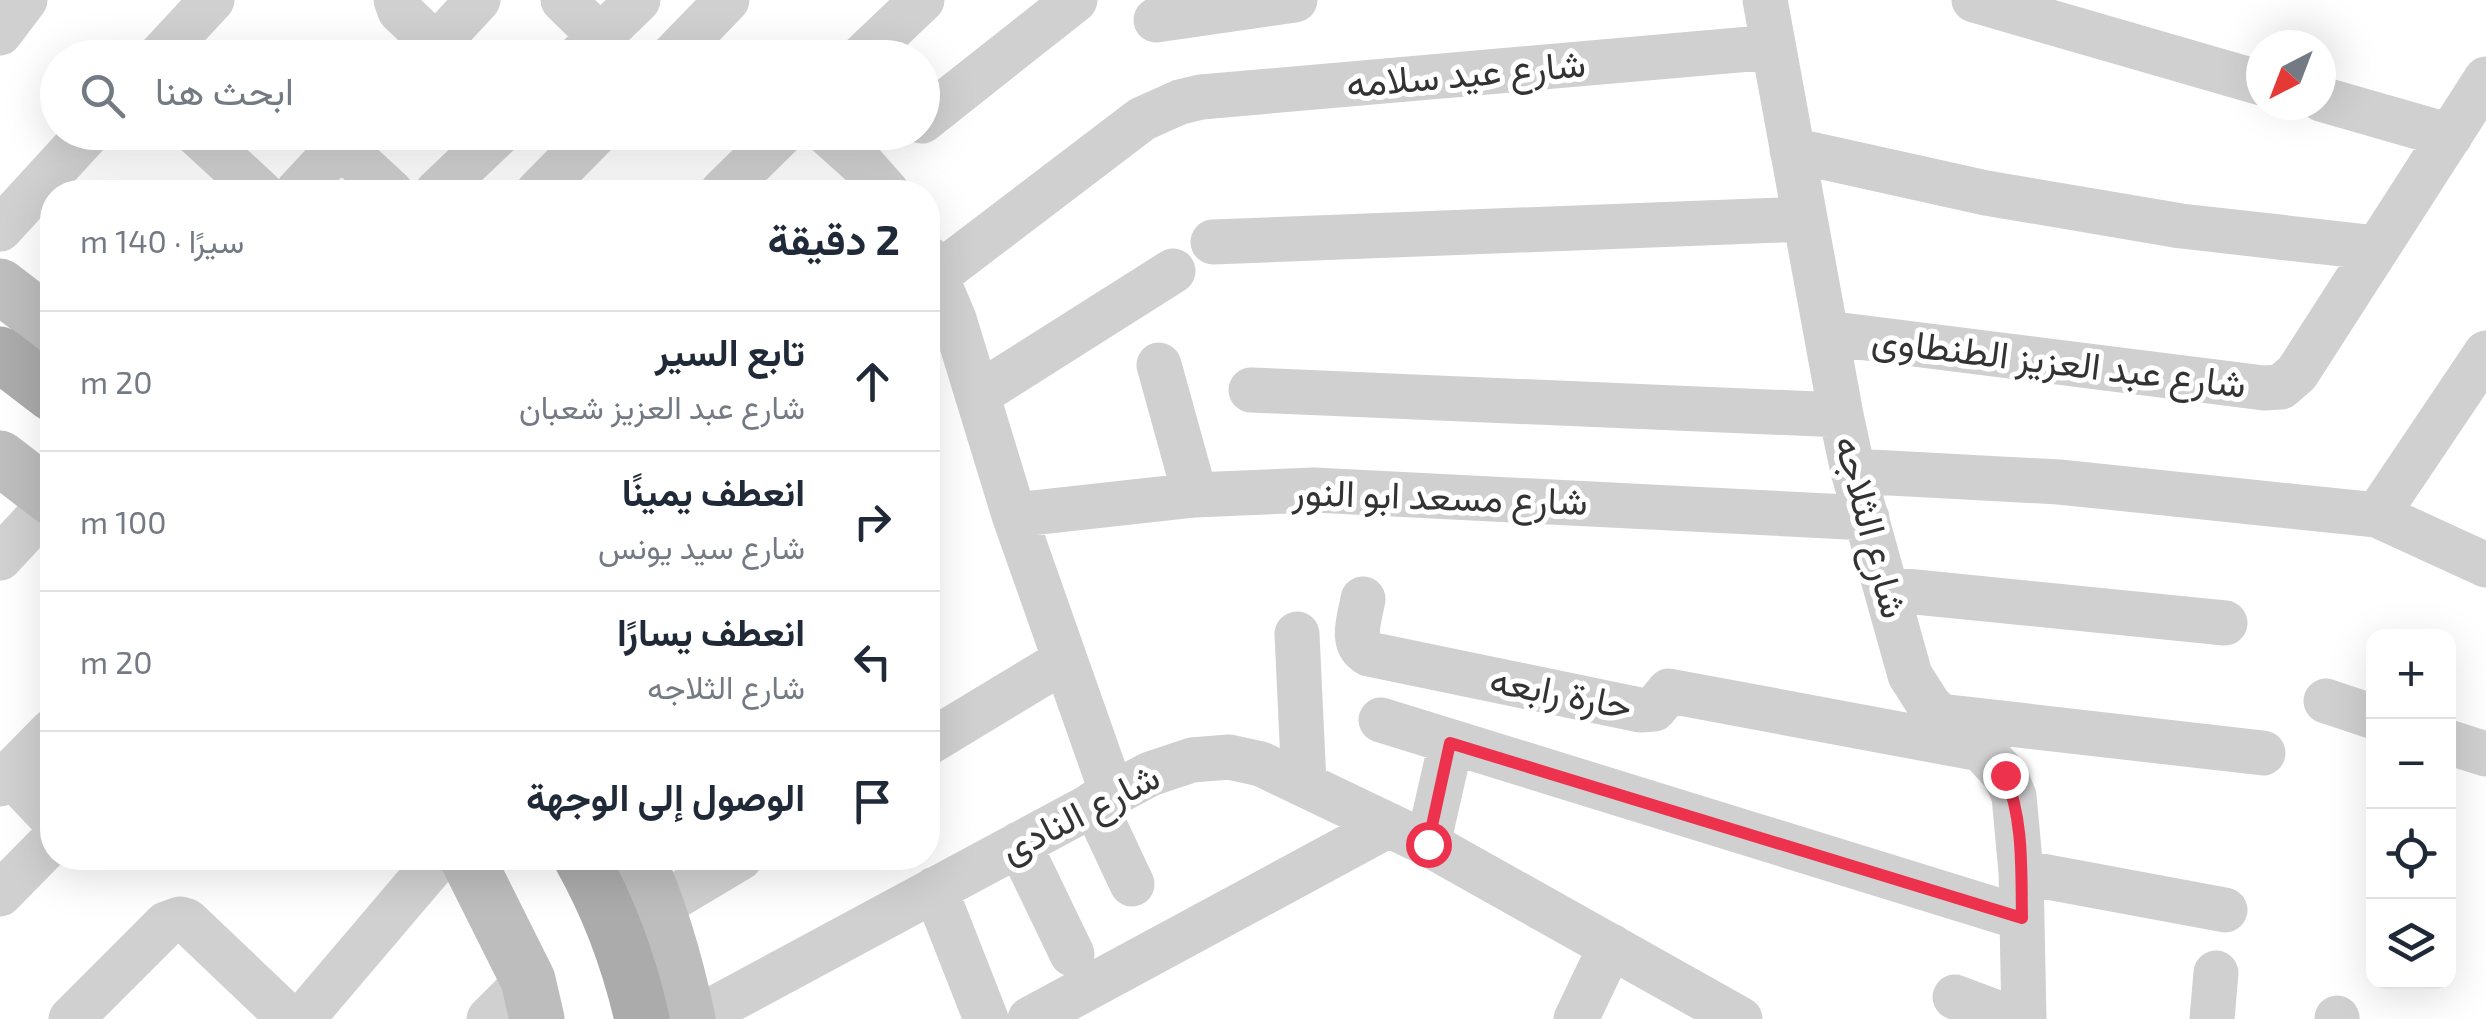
<!DOCTYPE html>
<html lang="ar">
<meta charset="utf-8">
<style>
body{margin:0;font-family:"Exo 2",Vazirmatn,sans-serif;background:#f6f6f7;color:#1f2937;direction:rtl}
.controls{position:absolute;right:30px;bottom:30px;display:grid;overflow:hidden;border-radius:20px;box-shadow:0 10px 40px #0002}
.controls button{width:90px;height:90px;display:grid;place-items:center;padding:0;border:0;border-bottom:2px solid #e0e1e3;background:#fff;color:#1f2937;font:50px sans-serif}
.compass{position:absolute;left:2246px;top:30px;width:90px;height:90px;border-radius:50%;background:#fff;box-shadow:0 10px 40px #0002;rotate:222deg}
.stop{position:absolute;width:30px;height:30px;margin:-22px;border:8px solid #ed324d;border-radius:50%;background:#fff}
.stop.end{background:#ed324d;border-color:#fff;box-shadow:0 2px 10px #0008}
.list{margin:0;padding:0;list-style:none}
h2{display:flex;justify-content:space-between;align-items:center;height:130px;margin:0;padding:0 40px;font-size:42px}
h2 small{font-size:32px;font-weight:400;color:#747a83}
.list li{display:grid;grid-template-columns:65px 1fr auto;gap:30px;align-items:center;box-sizing:border-box;height:140px;padding:0 40px;border-top:2px solid #e0e1e3}
.list b{display:block;font-size:38px;white-space:nowrap}
.list p{margin:0;font-size:32px;white-space:nowrap;color:#747a83}
.list em{font-size:32px;font-style:normal;color:#747a83}
.icon{flex:none;width:55px;height:55px;fill:none;stroke:currentColor;stroke-width:2;stroke-linecap:round;stroke-linejoin:round}
.map{position:relative;flex:none;width:2486px;height:1019px;overflow:hidden;direction:ltr}
.search{position:absolute;background:#fff;box-shadow:0 10px 40px #0002;left:40px;top:40px;width:900px;height:110px;display:flex;align-items:center;gap:25px;box-sizing:border-box;padding:0 35px;border-radius:55px;color:#747a83;font-size:38px}
.panel{position:absolute;background:#fff;box-shadow:0 10px 40px #0002;left:40px;top:180px;width:900px;height:690px;border-radius:40px;direction:rtl}
.map>svg:first-child{display:block}
</style>
<div class="map">
<svg width="2486" height="1019" viewBox="0 0 2486 1019">
<rect width="100%" height="100%" fill="#fff"/>
<g fill="none" stroke-linecap="round" stroke-linejoin="round">
<path stroke="#d0d0d0" stroke-width="45" d="M396,0l4,11 36,34
M563,0l37,36
M1765,0l76,415 12,56 57,204 19,30 28,28 25,17 23,25 9,21 7,76 3,147
M1974,0l287,83
M1156,20l139,-20
M0,33l25,-33
M158,58l54,-58
M424,58l54,-58
M578,58l60,-58
M671,58l56,-58
M861,58l61,-58
M2321,99l129,37
M922,121l153,-121
M195,132l65,60
M826,132l39,35 22,25
M341,146l50,46
M1792,150l194,43 195,33 196,22
M297,192l56,-60
M437,192l63,-60
M538,192l59,-60
M722,192l61,-60
M0,229l89,-97
M1213,242l592,-23
M928,258l26,61 60,196 98,278
M937,275l205,-156 38,-17 21,-5 572,-50
M1826,333l438,55 17,-1 16,-14 189,-294
M1159,365l36,130
M1251,390l590,25
M977,395l196,-124
M1853,471l206,11 318,33 109,50
M1014,515l181,-20 119,-5 553,28
M2377,515l109,-162
M0,558l52,-56
M1886,589l339,34
M1363,599c-3,19 -14,44 6,55l271,56 14,-1 15,-18 311,58
M1297,634l7,150
M2326,701l48,16
M1940,716l323,37
M1381,720l641,198
M2448,742l38,12
M928,743l137,-83
M10,774l42,44
M0,784l52,-53
M1094,803l38,81
M1019,844l53,110
M1428,844l23,-101
M2021,872l204,38
M935,889l51,130
M0,894l52,-53
M658,907l82,-49
M1955,997l59,22
M71,1019l95,-95 14,-5 7,2 103,98
M302,1019l137,-161
M489,1019l39,-39
M695,1019l455,-245 42,-14 37,-3 32,7 167,80 312,175
M1030,1019l359,-194
M1576,1019l35,-73
M2212,1019l4,-46
M2337,1019v-1"/>
<path stroke="#bdbdbd" stroke-width="55" d="M0,286l52,40
M0,458l52,40
M467,858l61,122 9,39
M637,858c24,51 39,105 51,161"/>
<path stroke="#ababab" stroke-width="55" d="M0,354l52,40
M581,858c28,50 48,104 61,161"/>
</g>
<g fill="none" stroke-linecap="round" stroke-linejoin="round">
<path stroke="#ed324d" stroke-width="12" d="M1428,844l22,-101 572,175c-1,-47 2,-98 -17,-143"/>
</g>
<g text-anchor="middle" stroke-width="10" stroke-linejoin="round" paint-order="stroke">
<g font-size="38" fill="#333" stroke="#fff">
<text transform="translate(1466 74) rotate(-5)" y="13">شارع عيد سلامه</text>
<text transform="translate(2059 362) rotate(7)" y="13">شارع عبد العزيز الطنطاوى</text>
<text transform="translate(1440 497) rotate(2)" y="13">شارع مسعد ابو النور</text>
<text transform="translate(1871 527) rotate(75)" y="13">شارع الثلاجه</text>
<text transform="translate(1561 693) rotate(11)" y="13">حارة رابعه</text>
<text transform="translate(1080 813) rotate(-27)" y="13">شارع النادى</text>
</g>
</g>
</svg>
<div class="controls">
<button>+</button>
<button>−</button>
<button><svg class="icon" aria-label="locate" viewBox="0 0 24 24"><circle cx="12" cy="12" r="6"/><path d="M12 2v4M12 18v4M2 12h4M18 12h4"/></svg></button>
<button><svg class="icon" aria-label="layers" viewBox="0 0 24 24"><path d="M12 4l9 5-9 5-9-5zM3 14l9 5 9-5"/></svg></button>
</div>
<svg class="compass" viewBox="-18 -18 36 36"><path d="M0-13l5 13h-10z" fill="#e53935"/><path d="M0 13l5-13h-10z" fill="#747a83"/></svg>
<div class="stop" style="left:1428px;top:844px"></div>
<div class="stop end" style="left:2005px;top:775px"></div>
<div class="search"><svg class="icon" aria-label="search" viewBox="0 0 24 24"><circle cx="10" cy="10" r="6"/><path d="M15 15l6 6"/></svg>ابحث هنا</div>
<section class="panel">
<h2>2 دقيقة<small>سيرًا · 140 m</small></h2>
<ul class="list">
<li><svg class="icon" aria-label="ahead" viewBox="0 0 24 24"><path d="M12 20V5M6 11l6-6 6 6"/></svg><div><b>تابع السير</b><p>شارع عبد العزيز شعبان</p></div><em>20 m</em></li>
<li><svg class="icon" aria-label="right" viewBox="0 0 24 24"><path d="M7 20v-9h11M14 6l5 5-5 5"/></svg><div><b>انعطف يمينًا</b><p>شارع سيد يونس</p></div><em>100 m</em></li>
<li><svg class="icon" aria-label="left" viewBox="0 0 24 24"><path d="M17 20v-9H6M10 6l-5 5 5 5"/></svg><div><b>انعطف يسارًا</b><p>شارع الثلاجه</p></div><em>20 m</em></li>
<li><svg class="icon" aria-label="arrive" viewBox="0 0 24 24"><path d="M6 21V4h12l-3 4 3 4H6"/></svg><div><b>الوصول إلى الوجهة</b></div></li>
</ul>
</section>
</div>
